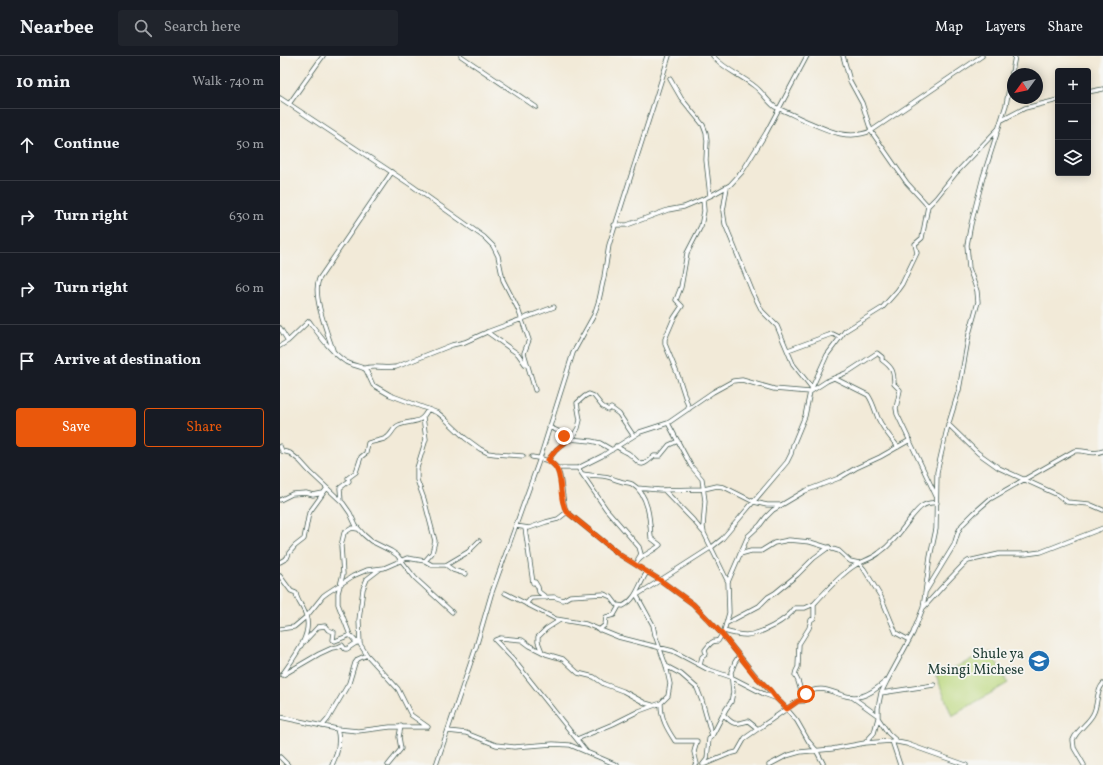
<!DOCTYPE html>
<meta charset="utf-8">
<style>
body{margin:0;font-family:Vollkorn,serif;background:#20242c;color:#f1f3f6}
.controls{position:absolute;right:12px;top:12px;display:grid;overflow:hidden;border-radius:4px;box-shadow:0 2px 10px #0003}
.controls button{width:36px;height:36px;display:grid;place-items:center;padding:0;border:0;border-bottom:1px solid #363941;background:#171b24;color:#f1f3f6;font:20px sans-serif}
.compass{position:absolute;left:727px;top:12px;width:36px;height:36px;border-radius:50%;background:#171b24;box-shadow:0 2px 10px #0003;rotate:237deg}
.stop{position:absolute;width:12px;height:12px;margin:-9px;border:3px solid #ea580c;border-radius:50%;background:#fff}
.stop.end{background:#ea580c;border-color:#fff;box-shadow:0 1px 4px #0008}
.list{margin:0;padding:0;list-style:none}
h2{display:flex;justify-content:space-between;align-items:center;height:52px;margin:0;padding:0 16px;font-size:17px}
h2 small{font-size:13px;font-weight:400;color:#9ea1a6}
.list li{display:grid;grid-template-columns:26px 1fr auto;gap:12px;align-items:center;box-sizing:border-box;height:72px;padding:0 16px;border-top:1px solid #363941}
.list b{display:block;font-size:15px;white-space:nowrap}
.list em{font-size:13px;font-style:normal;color:#9ea1a6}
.actions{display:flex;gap:8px;padding:12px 16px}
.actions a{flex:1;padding:9px 0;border:1px solid #ea580c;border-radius:4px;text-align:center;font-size:14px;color:#ea580c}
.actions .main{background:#ea580c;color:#fff}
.icon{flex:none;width:22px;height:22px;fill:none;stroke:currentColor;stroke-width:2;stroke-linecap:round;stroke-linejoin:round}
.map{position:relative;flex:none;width:823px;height:709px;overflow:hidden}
header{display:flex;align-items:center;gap:24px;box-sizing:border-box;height:56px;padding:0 20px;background:#171b24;border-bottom:1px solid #363941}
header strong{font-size:19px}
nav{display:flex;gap:22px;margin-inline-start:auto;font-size:14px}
.search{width:280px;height:36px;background:#20242c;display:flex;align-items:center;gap:10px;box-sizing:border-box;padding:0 14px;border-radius:4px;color:#9ea1a6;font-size:15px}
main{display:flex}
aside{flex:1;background:#171b24}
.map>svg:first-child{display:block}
</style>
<header>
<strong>Nearbee</strong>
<div class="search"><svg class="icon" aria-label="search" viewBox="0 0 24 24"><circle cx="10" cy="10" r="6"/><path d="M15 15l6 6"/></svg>Search here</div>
<nav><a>Map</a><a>Layers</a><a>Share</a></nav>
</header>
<main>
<aside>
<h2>10 min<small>Walk · 740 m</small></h2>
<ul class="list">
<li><svg class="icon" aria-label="ahead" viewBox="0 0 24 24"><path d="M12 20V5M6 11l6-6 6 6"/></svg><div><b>Continue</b></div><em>50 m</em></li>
<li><svg class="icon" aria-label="right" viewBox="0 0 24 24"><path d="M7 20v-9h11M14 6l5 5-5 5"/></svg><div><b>Turn right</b></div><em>630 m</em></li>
<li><svg class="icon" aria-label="right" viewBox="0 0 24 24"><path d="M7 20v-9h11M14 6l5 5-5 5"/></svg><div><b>Turn right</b></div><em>60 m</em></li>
<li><svg class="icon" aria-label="arrive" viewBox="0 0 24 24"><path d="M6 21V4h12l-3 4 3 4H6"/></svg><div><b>Arrive at destination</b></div></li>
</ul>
<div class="actions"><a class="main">Save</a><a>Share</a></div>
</aside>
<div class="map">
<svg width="823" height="709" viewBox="0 0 823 709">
<rect width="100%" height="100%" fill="#f6f6f2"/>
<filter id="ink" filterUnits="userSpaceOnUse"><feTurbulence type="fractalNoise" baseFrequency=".025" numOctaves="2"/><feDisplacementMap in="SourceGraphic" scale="8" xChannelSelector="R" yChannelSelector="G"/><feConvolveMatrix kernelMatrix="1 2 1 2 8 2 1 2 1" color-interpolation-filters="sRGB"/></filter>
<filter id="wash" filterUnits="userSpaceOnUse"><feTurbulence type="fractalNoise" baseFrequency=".012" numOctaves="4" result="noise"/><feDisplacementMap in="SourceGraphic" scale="16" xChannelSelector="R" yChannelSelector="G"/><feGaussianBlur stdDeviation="0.9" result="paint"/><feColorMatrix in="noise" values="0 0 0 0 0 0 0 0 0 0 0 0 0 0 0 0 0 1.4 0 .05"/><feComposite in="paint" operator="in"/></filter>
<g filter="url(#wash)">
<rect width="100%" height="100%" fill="#f2ead8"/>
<path fill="#bbd87e" stroke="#6d8a59" d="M711,596l17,31 -56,33 -16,-41z"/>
</g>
<g filter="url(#ink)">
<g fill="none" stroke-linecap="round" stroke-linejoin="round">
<path stroke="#c8c7b7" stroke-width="3.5" stroke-dasharray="3.5 2" stroke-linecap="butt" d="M243,400l9,1"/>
<g stroke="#3f574d" stroke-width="5">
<path id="street" d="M181,0l75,51
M433,0c11,13 27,19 40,29 9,6 14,16 22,22 10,4 20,9 29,13 23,10 43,21 67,11l111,-75
M563,0l7,25 12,22 9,28 36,52 21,23
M390,23l11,19 22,27 3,8 1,8 -1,19 4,36
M808,36l15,-3
M0,42l131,87 73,52 9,9 5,10 5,24 15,29 11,31 -5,13 11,37
M9,48l34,-48
M722,64l23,-12 33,-8
M447,131l-4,24 2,13 28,69 9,18 15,15 16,38 19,24
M334,169h13l41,-15 16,-3 26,-11 20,-11 12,-13 24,-39 41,-77
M0,272l8,13
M207,276l31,22 7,10
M0,290l8,-5 21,-20c11,15 22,31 37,41 7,4 16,4 20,8l7,15 17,10 48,18 5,4 22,21 15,11 8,4 7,1 28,2
M53,294c-6,-18 -21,-55 -14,-71l73,-107
M508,294l41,-15 4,-1 6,3
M85,312c10,-3 20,1 31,-1l56,-22 13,-3 22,-10 67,-25
M554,322l34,17c5,7 7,16 10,23 5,11 13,20 20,29
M409,353l-10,-31 -14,-34v-5l9,-21 8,-12 -6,-6 5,-13 6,-34 14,-27 3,-15 -1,-12
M143,361l3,22 -9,29v12l7,19 11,42 -3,12 -7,8
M388,367l23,43 11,13 3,22 -2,26 1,6 24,49
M668,368l30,29 21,15 59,27 9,7 22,2 14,6
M269,371l9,4 11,8 22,2 9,2 12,7
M291,384l7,-12 2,-8 -3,-17 8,-7 4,-2 5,2 8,10 6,4 3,-2 8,6 14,21
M0,390l2,5 8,2 10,8 10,11 33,31 7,10 6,13 8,9 7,6 20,10 6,4 18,23 37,34
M336,390c4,3 8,5 12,7 13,9 10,18 26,3h6l9,-11 9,-4
M252,401c30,4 27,14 31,40 1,6 1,11 4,15l53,43 40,25 33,24 29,30 33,41 15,16 6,7 11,11 10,12 12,21 7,8 8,15
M268,404l8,-10 13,-11
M278,412h20l24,-12 38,-24 28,-9 45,-31 20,-11 9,-1 32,9 36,3 17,-11 21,-9 29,-19 5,4v3c11,8 12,12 12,24l6,6 -4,18 1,6 39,82
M298,412l28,41 33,38 2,7 -3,5
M303,418c8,2 17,1 25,3 4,1 7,3 12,4 4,2 8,1 12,3 17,10 18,37 19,54l9,7c-7,7 -20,10 -24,19
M357,432l23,2 44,-1 13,-3 7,1 30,15 13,3h14
M384,434l29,30 10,12
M0,444l12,-6 14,-1 7,2 10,-2
M61,445l-1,-13 9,-7 -1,-3 8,-6 5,-15 5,-4 2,-10c5,-2 13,-2 18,-5 6,-3 7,-11 13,-13 14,-6 21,1 29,-16
M236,470l13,2 17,-6 12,-3 9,-7
M245,472l8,55 2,-1 3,5 1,5 8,6
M460,498l11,-3h10l13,-8 15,-3 21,2 29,9 11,10 9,2 5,6 17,28 15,36 13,7
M0,506l7,-4 2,-5 6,-7 9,-7 5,-26 18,-25
M166,509l22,-13 11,-11
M100,513l-13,10 -4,10 -4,31 1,24 7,11 31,34 13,26 17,12
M0,520l11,15 5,2c1,9 8,14 10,23 7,19 -14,44 -24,59
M646,535l28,-46 4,-13 4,-7 12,-12 16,-14 84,-48c11,-2 18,5 29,0
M225,537l51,26 30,5 32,13 55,14 34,18 24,8 33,17 11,4
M357,539l75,-48 10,-8 65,-77 4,-8 2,-9 12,-29 5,-24 17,-37 18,-24 37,-23 15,-17 5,-7 15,-31 -2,-9 7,-6 6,-32 8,-8 20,-25 42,-44
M246,548l5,-6 23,-1 9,3 7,-4 34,-2 7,3 6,8 6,1c14,-7 16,-22 24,-34
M644,551l20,-22 20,-21 4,-3 31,-7h27l15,-2 62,-24
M447,567l32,-17 9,-9 7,-4 22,-18 17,-17 15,-11
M0,573l14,-2 13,-11 16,-20 4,-3 26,-17 14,-6 17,-2 23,-10 18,3 7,4h14l7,5 13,4
M319,574l6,-5 1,-8 8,-2 5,-9
M444,575c7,2 14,4 22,4 15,-1 40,-14 49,-27h10l9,-4
M24,586l14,-15 7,-1 3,4 6,2 -1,8 2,1 15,-6
M77,587l-7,-8 -12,-31v-11l5,-19 -2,-28 3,-13 8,-5 6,1
M262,596l-4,-10v-5l8,-8 14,-9
M420,609l2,-8 4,-3 -1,-4c4,-5 7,-10 13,-9l6,-10 5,-18 -1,-31 20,-46 12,-11 6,-8 7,-7 32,-19 34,-13 17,-10 24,-11 30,-17
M386,610l15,8 16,14 5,13 10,35
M3,619l36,-21 13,-6 6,-1 4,-2 3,4h2l12,-8
M601,637l53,-8
M572,641l25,18
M524,645l-6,-20 -3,-6 1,-4 2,-4 1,-23 10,-16 2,-8 3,-2v-14c10,-11 29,-31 40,-38 8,-5 18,-7 25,-13 13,-9 22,-22 31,-34 8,-10 14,-18 27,-16
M381,648c0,15 6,25 14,37h22l-3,11 3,12 -2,1
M443,658c10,11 11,11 25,7l10,8
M0,661l57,12 21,2 32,-4h37
M42,670l6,-7 21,-36 6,-20 3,-4 9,-4
M168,675l18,2 30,12 18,2 39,-3 17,1 47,20
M297,683l36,-15 26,-13 22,-8 7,-7 2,-12 -4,-18 -11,-31 -2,-10 -17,-31
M612,685l8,24
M618,686l-10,-9 -10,-15v-10l3,-15 6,-12 26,-48 10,-25 7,-51 6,-28 1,-57 10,-43 12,-39 10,-56 9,-32 -1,-11 -8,-23 -2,-23 4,-21 12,-47 23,-72 9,-49
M585,687l9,-10 4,-15
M306,695l-73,-92 -18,-19 5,-2 22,2 8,6 16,8 17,5 15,14 16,4 10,7 19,7 22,12 7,2
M0,701l8,8
M423,708l4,-5 2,-20 3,-3 14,-27 5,-7 2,-10 -2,-20 4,-10 4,-6
M52,709c6,-12 9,-23 5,-36
M108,709l13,-16 -2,-12 2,-11
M156,709l40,-118 15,-52 49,-137 33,-105 21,-38 5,-15 5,-23 5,-32 60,-189
M423,709l26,-11 8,-2 8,-14 53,-37h6l2,-7c20,-14 34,8 56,2 9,-2 17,-9 24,-15
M489,709l17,-9 14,-4 32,-3 33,-6 27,-2 15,3 59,21
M804,709l-10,-17 -1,-8c4,-11 17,-17 21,-28 4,-9 2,-21 9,-28"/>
</g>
<use href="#street" stroke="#fff" stroke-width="3.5"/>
</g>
</g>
<g fill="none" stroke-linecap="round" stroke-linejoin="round" filter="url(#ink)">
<path stroke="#ea580c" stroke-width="5" d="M284,380l5,3 -13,11 -8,10c19,11 8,37 19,52l53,43 40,25 33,24 29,30 33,42 15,14 6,8 11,11 11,-8 6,-1 2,-6"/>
</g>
<defs>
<g id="school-disc" transform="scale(1.15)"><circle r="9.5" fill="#1f6fb2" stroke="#f6f6f2"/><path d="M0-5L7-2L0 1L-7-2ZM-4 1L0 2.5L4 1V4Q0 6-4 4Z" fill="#fff"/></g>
</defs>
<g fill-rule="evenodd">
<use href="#school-disc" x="759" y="605"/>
</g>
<g text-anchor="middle" stroke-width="3.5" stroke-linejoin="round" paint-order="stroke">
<g font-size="14" fill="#1f3d34" stroke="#f6f6f2" text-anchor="end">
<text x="744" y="602">Shule ya<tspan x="744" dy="16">Msingi Michese</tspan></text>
</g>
</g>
</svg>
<div class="controls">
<button>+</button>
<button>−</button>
<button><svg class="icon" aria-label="layers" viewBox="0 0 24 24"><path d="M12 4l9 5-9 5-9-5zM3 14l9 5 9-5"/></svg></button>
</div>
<svg class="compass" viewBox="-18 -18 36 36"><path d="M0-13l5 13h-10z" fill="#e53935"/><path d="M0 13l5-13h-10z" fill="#9ea1a6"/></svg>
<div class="stop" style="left:526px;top:638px"></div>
<div class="stop end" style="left:284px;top:380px"></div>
</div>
</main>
